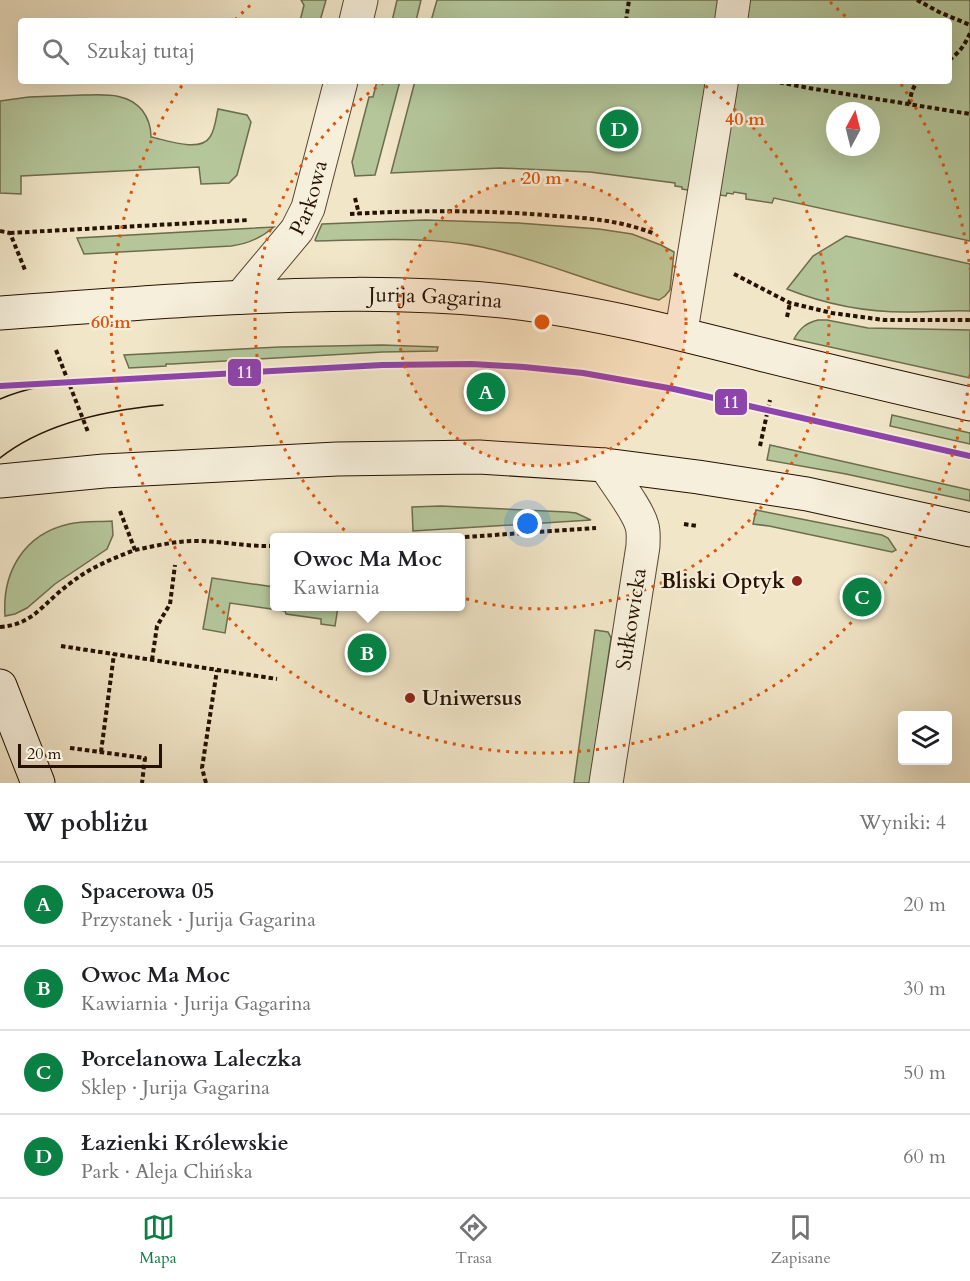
<!DOCTYPE html>
<html lang="pl">
<meta charset="utf-8">
<style>
body{margin:0;font-family:Cardo,serif;background:#f2f2f2;color:#202124}
.controls{position:absolute;right:18px;bottom:18px;display:grid;overflow:hidden;border-radius:6px;box-shadow:0 6px 24px #0002}
.controls button{width:54px;height:54px;display:grid;place-items:center;padding:0;border:0;border-bottom:2px solid #e0e0e0;background:#fff;color:#202124;font:30px sans-serif}
.compass{position:absolute;left:826px;top:102px;width:54px;height:54px;border-radius:50%;background:#fff;box-shadow:0 6px 24px #0002;rotate:7deg}
.scale{position:absolute;left:18px;bottom:15px;width:144px;box-sizing:border-box;padding-left:6px;border:3px solid #261101;border-top:0;font-size:16px;line-height:21px;white-space:nowrap;color:#261101;-webkit-text-stroke:4px #f6efdb;paint-order:stroke}
.you{position:absolute;left:528px;top:524px;width:21px;height:21px;margin:-15px;border:4px solid #fff;border-radius:50%;background:#1a73e8;box-shadow:0 0 0 9px #1a73e833}
.badge{display:grid;place-items:center;width:39px;height:39px;border-radius:50%;background:#0b8043;color:#fff;font-size:20px;font-weight:700}
.pin{position:absolute;translate:-50% -50%;border:3px solid #fff;box-shadow:0 2px 6px #0006}
.popup{position:absolute;left:270px;top:533px;width:195px;height:78px;box-sizing:border-box;display:grid;place-content:center;border-radius:6px;background:#fff;filter:drop-shadow(0 2px 4px #0005);font-size:20px;white-space:nowrap;color:#757577}
.popup b{font-size:22px;color:#202124}
.popup::after{content:'';position:absolute;left:50%;top:100%;margin-left:-12px;border:12px solid transparent;border-top-color:#fff}
.list{margin:0;padding:0;list-style:none}
h2{display:flex;justify-content:space-between;align-items:center;height:78px;margin:0;padding:0 24px;font-size:26px}
h2 small{font-size:20px;font-weight:400;color:#757577}
.list li{display:grid;grid-template-columns:39px 1fr auto;gap:18px;align-items:center;box-sizing:border-box;height:84px;padding:0 24px;border-top:2px solid #e0e0e0}
.list b{display:block;font-size:22px;white-space:nowrap}
.list p{margin:0;font-size:20px;white-space:nowrap;color:#757577}
.list em{font-size:20px;font-style:normal;color:#757577}
.icon{flex:none;width:33px;height:33px;fill:none;stroke:currentColor;stroke-width:2;stroke-linecap:round;stroke-linejoin:round}
.map{position:relative;flex:none;width:970px;height:783px;overflow:hidden}
.search{position:absolute;background:#fff;box-shadow:0 6px 24px #0002;left:18px;right:18px;top:18px;height:66px;display:flex;align-items:center;gap:15px;box-sizing:border-box;padding:0 21px;border-radius:6px;color:#757577;font-size:22px}
.sheet{height:414px;background:#fff}
nav{display:flex;justify-content:space-around;align-items:center;box-sizing:border-box;height:84px;border-top:2px solid #e0e0e0;background:#fff;font-size:16px;color:#757577}
nav a{display:grid;justify-items:center;gap:3px}
nav .on{color:#0b8043}
.map>svg:first-child{display:block}
</style>
<div class="map">
<svg width="970" height="783" viewBox="0 0 970 783">
<rect width="100%" height="100%" fill="#f1e6c8"/>
<filter id="stains"><feTurbulence type="fractalNoise" baseFrequency=".00333" numOctaves="4"/><feColorMatrix values="0 0 0 0 .2 0 0 0 0 .09 0 0 0 0 .02 0 0 0 .5 -.17"/></filter>
<radialGradient id="worn" r=".72"><stop offset=".6" stop-color="#630" stop-opacity="0"/><stop offset="1" stop-color="#630" stop-opacity=".3"/></radialGradient>
<path fill="#b4c69a" stroke="#6d6c4e" stroke-width="1.5" fill-rule="evenodd" d="M301,0h25l-6,21h-20l4,-16z
M397,0h24l-5,21h-24z
M437,0h533v241l-196,-43 -2,5 -26,-4v-5l-12,-2 -1,2 -6,-1 -1,3 -44,-7v-2l-7,-1v-3l-85,-11 -90,-4 -109,5 24,-92h534v-60h-518zM835,111h36v36h-36z
M377,81h23l-25,94 -20,1 -3,-14 17,-65h4z
M83,95c21,0 44,-3 59,15 7,9 9,17 9,27 15,3 49,16 59,0 5,-7 6,-19 8,-28l29,6 4,7 -14,53 -8,8 -28,1 -2,-17 -178,9v18l-21,-1v-92l29,-4z
M425,220l93,3 81,6 33,5 29,11 13,7 -4,38 -5,6 -6,4c-60,-14 -117,-40 -177,-53 -54,-11 -111,-7 -166,-6l-1,-1 7,-16z
M274,227c-13,11 -26,17 -43,19l-147,8 -7,-16z
M846,236l124,28v47c-19,-1 -37,1 -56,1 -43,1 -87,-7 -127,-23l26,-33z
M818,320h9l41,8 102,2v48l-176,-39c6,-11 12,-16 24,-19z
M382,345l56,2 -1,4 -55,1 -210,12h-6v2l-37,2 -5,-13 156,-8z
M892,415l78,18v11l-80,-18z
M770,445l200,45v11l-124,-27 -79,-14z
M441,506l126,6 9,1 15,7 -178,11 -1,-24z
M756,510l126,25 6,3 8,12 -4,2 -123,-26 -16,-2z
M112,521l1,14 -6,14 -52,35 -28,24 -12,6 -10,2c-3,-44 19,-82 64,-92 14,-3 29,-2 43,-3z
M212,578l62,9v19l64,1 -3,19 -14,-2v-5l-35,-5 -1,-3 -55,-8 -5,30 -22,-4z
M595,630l13,2 3,6 -21,145h-16z"/>
<g fill="none" stroke-linecap="round" stroke-linejoin="round">
<g stroke="#594633" stroke-width="34">
<path id="pedestrian" d="M731,21l3,-21
M681,334l41,-253"/>
</g>
<g stroke="#594633" stroke-width="35">
<g id="minor">
<path d="M356,21l5,-21"/>
<path id="s1" d="M241,297l56,-67 11,-22 33,-127"/>
<path d="M605,465c10,16 33,45 37,61 2,7 1,13 1,20l-37,237"/>
</g>
</g>
<g stroke="#261101" stroke-width="35">
<g id="secondary">
<path id="s2" d="M0,313c69,-5 138,-10 207,-14 99,-5 197,-8 296,2 88,10 175,32 261,54 68,17 137,33 206,49"/>
<path d="M0,481l104,-10 233,-12 142,-2 126,8 93,12 109,17 163,36"/>
<path d="M0,686l38,97"/>
</g>
</g>
<path stroke="#261101" stroke-width="4" stroke-dasharray="4.5 3" stroke-linecap="butt" d="M917,0l22,12 31,13
M626,21l3,-21
M949,60c10,-7 16,-15 21,-27
M772,81l37,7 161,26
M909,104l3,-13 5,-10
M355,198l4,16
M350,214c68,-4 137,-4 206,2 34,2 67,5 99,18
M0,231l10,2 15,37
M10,233l239,-13
M734,274l56,29 42,10 52,7h86
M787,317l3,-14
M56,350l32,82
M760,446l10,-46
M684,524l13,2
M450,538l146,-10
M135,550c20,-4 40,-9 60,-9 26,0 53,6 79,5
M0,627c28,-2 39,-17 58,-34 7,-6 15,-12 22,-17 17,-11 36,-19 55,-26l-15,-39
M61,646l216,33
M152,660l5,-34 13,-22 5,-39
M70,748l75,10 -3,25
M101,752l13,-98
M206,783l-4,-15 15,-98"/>
<use href="#pedestrian" stroke="#f6efdb" stroke-width="32"/>
<use href="#minor" stroke="#f6efdb" stroke-width="33"/>
<use href="#secondary" stroke="#f6efdb" stroke-width="33"/>
<path stroke="#261101" stroke-width="1.5" d="M0,399c26,-11 54,-16 82,-17
M0,458c44,-35 108,-48 163,-53"/>
<g stroke="#f6efdb" stroke-width="10">
<path id="tram-1" d="M0,386l382,-21 90,-1 52,3 59,6 91,16 296,67"/>
</g>
<use href="#tram-1" stroke="#8e44ad" stroke-width="6"/>
</g>
<circle cx="542" cy="322" r="144" fill="#de550b" fill-opacity=".12"/>
<g fill="none" stroke="#de550b" stroke-width="3" stroke-dasharray="3 6">
<circle cx="542" cy="322" r="144"/>
<path d="M698 81A287 287 0 1 1 386 81"/>
<path d="M970 375A431 431 0 1 1 183 84M235 20A431 431 0 0 1 254 2M830 2A431 431 0 0 1 849 20M901 84A431 431 0 0 1 970 269"/>
</g>
<g fill="#8f2418" stroke="#f6efdb" stroke-width="2">
<circle cx="797" cy="581" r="6"/>
<circle cx="410" cy="698" r="6"/>
</g>
<g text-anchor="middle" stroke-width="4.5" stroke-linejoin="round" paint-order="stroke">
<g font-size="21" fill="#261101" stroke="#f6efdb">
<text dy="7" stroke="none"><textPath href="#s1" startOffset="122">Parkowa</textPath></text>
<text dy="7" stroke="none"><textPath href="#s2" startOffset="436">Jurija Gagarina</textPath></text>
<text transform="translate(631 619) rotate(-81)" y="7">Sułkowicka</text>
</g>
<g font-size="21" font-weight="bold" fill="#261101" stroke="#f6efdb" text-anchor="end">
<text x="785" y="588">Bliski Optyk</text>
<text x="422" y="705" text-anchor="start">Uniwersus</text>
</g>
</g>
<circle cx="542" cy="322" r="9" fill="#de550b" stroke="#f6efdb" stroke-width="3"/>
<g font-size="18" text-anchor="middle" font-weight="bold" fill="#de550b" stroke="#f6efdb" stroke-width="4.5" stroke-linejoin="round" paint-order="stroke">
<text x="745" y="125">40 m</text>
<text x="542" y="184">20 m</text>
<text x="111" y="328">60 m</text>
</g>
<g stroke="#f6efdb" stroke-width="2">
<rect x="227" y="358" width="35" height="29" rx="6" fill="#8e44ad"/>
<rect x="714" y="388" width="34" height="28" rx="6" fill="#8e44ad"/>
</g>
<g font-size="16" text-anchor="middle" font-weight="bold" fill="#fff">
<text x="245" y="378">11</text>
<text x="731" y="408">11</text>
</g>
<rect width="100%" height="100%" filter="url(#stains)"/>
<rect width="100%" height="100%" fill="url(#worn)"/>
</svg>
<div class="controls">
<button><svg class="icon" aria-label="layers" viewBox="0 0 24 24"><path d="M12 4l9 5-9 5-9-5zM3 14l9 5 9-5"/></svg></button>
</div>
<svg class="compass" viewBox="-18 -18 36 36"><path d="M0-13l5 13h-10z" fill="#e53935"/><path d="M0 13l5-13h-10z" fill="#757577"/></svg>
<div class="scale">20 m</div>
<div class="you"></div>
<div class="pin badge" style="left:486px;top:392px">A</div>
<div class="pin badge" style="left:367px;top:653px">B</div>
<div class="popup"><b>Owoc Ma Moc</b>Kawiarnia</div>
<div class="pin badge" style="left:862px;top:597px">C</div>
<div class="pin badge" style="left:619px;top:129px">D</div>
<div class="search"><svg class="icon" aria-label="search" viewBox="0 0 24 24"><circle cx="10" cy="10" r="6"/><path d="M15 15l6 6"/></svg>Szukaj tutaj</div>
</div>
<section class="sheet">
<h2>W pobliżu<small>Wyniki: 4</small></h2>
<ul class="list">
<li><span class="badge">A</span><div><b>Spacerowa 05</b><p>Przystanek · Jurija Gagarina</p></div><em>20 m</em></li>
<li><span class="badge">B</span><div><b>Owoc Ma Moc</b><p>Kawiarnia · Jurija Gagarina</p></div><em>30 m</em></li>
<li><span class="badge">C</span><div><b>Porcelanowa Laleczka</b><p>Sklep · Jurija Gagarina</p></div><em>50 m</em></li>
<li><span class="badge">D</span><div><b>Łazienki Królewskie</b><p>Park · Aleja Chińska</p></div><em>60 m</em></li>
</ul>
</section>
<nav>
<a class="on"><svg class="icon" aria-label="map" viewBox="0 0 24 24"><path d="M3 6l6-2 6 2 6-2v14l-6 2-6-2-6 2zM9 4v14M15 6v14"/></svg>Mapa</a>
<a><svg class="icon" aria-label="directions" viewBox="0 0 24 24"><path d="M12 3l9 9-9 9-9-9zM9 14v-3h6M13 9l2 2-2 2"/></svg>Trasa</a>
<a><svg class="icon" aria-label="saved" viewBox="0 0 24 24"><path d="M7 4h10v16l-5-4-5 4z"/></svg>Zapisane</a>
</nav>
